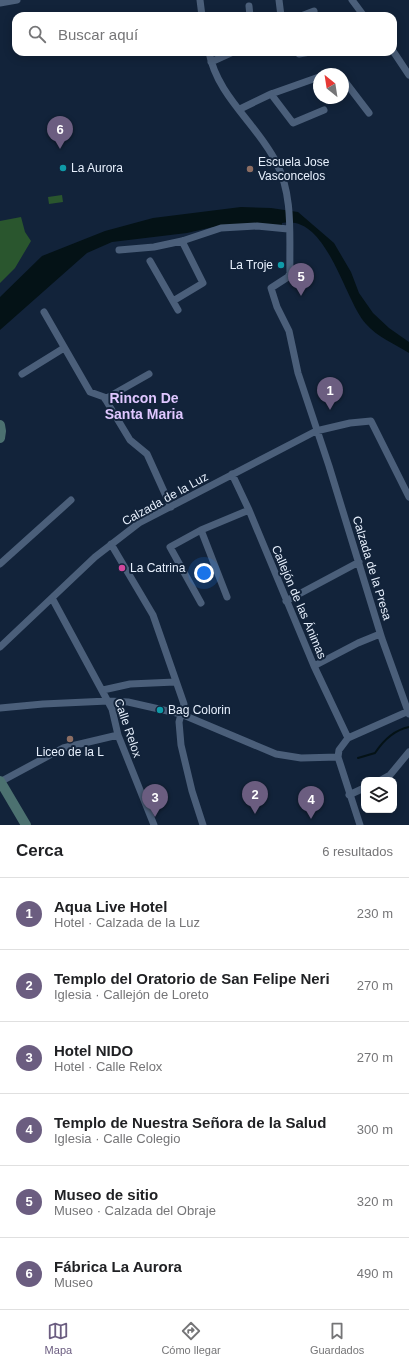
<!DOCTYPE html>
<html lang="es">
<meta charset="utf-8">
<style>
body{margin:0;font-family:Helvetica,sans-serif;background:#f6f6f6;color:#202124}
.controls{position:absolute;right:12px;bottom:12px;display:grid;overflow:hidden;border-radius:8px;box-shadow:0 2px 10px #0003}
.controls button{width:36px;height:36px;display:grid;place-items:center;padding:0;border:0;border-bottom:1px solid #e0e0e0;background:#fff;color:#202124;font:20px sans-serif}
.compass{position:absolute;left:313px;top:68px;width:36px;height:36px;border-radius:50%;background:#fff;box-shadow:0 2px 10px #0003;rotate:330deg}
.you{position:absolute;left:204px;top:573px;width:14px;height:14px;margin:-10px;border:3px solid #fff;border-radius:50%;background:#1a73e8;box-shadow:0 0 0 6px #1a73e833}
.badge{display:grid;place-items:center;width:26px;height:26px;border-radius:50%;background:#6b5d80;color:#fff;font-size:13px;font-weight:700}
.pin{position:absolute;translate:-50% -33px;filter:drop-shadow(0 1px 2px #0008)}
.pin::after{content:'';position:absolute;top:21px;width:14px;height:12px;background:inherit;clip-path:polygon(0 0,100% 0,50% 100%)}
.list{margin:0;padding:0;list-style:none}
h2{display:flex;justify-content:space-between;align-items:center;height:52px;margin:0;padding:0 16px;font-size:17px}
h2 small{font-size:13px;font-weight:400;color:#757577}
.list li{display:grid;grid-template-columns:26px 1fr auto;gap:12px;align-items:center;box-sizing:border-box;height:72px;padding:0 16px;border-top:1px solid #e0e0e0}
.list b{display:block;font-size:15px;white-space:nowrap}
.list p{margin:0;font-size:13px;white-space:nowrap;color:#757577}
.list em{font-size:13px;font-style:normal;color:#757577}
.icon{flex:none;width:22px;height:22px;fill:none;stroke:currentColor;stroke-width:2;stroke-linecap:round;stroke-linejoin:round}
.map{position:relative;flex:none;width:409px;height:825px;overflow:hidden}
.search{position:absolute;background:#fff;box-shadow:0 2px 10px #0003;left:12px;right:12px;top:12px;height:44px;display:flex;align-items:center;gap:10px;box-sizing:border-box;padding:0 14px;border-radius:12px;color:#757577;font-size:15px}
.sheet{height:484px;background:#fff}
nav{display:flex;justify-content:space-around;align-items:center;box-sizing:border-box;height:56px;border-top:1px solid #e0e0e0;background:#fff;font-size:11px;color:#757577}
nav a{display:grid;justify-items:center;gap:2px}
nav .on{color:#6b5d80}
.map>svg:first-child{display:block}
</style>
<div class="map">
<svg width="409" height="825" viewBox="0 0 409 825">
<rect width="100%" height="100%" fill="#12233a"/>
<path fill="#2a562e" d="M62,195l1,7 -14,2 -1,-7z
M21,217l4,15 6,9 -16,27 -15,15v-62z"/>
<path fill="#041216" d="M241,207l30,1 27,4 36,31 17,29 8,21 14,20 16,15 20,14v11c-14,-9 -32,-16 -43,-29 -22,-24 -39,-111 -84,-101v4h-69l-26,6 -75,9 -25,11 -87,77v-33l42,-41 63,-25 48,-13z"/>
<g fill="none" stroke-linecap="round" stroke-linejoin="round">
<path stroke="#041216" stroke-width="2" d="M358,758l17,-5c8,-12 19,-23 34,-26"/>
<path stroke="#4b5f7a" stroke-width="7" d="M200,0l2,16
M279,0l2,16
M352,0l12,16
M0,3l17,-3
M249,6l1,10
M301,16l13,-5
M393,51l16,24
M209,52c8,44 48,72 67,110 18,34 13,75 14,111l-2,4 -17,11 6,19 12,24 9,42 31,93 53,173 27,75
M297,52l2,2 11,-2
M211,62l22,-10
M327,74h11
M343,79l26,34
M271,94l22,29 31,-13
M240,109l31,-15 48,-17
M119,250l35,-3 28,-6 39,-13 36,-2 31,3
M150,261l28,49
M173,301l30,-18 -21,-42
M44,312l46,80 14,5 26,43 17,14 24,53
M22,374l42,-26
M105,399l44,-25
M232,474l17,36 65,156 34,72
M201,530l26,67
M111,544l42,71 31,89 -5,18 2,23 11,46 11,34
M0,564l71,-64
M52,598l60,111 6,26 36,90
M286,601l73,-39
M201,603l-31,-56 31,-17 48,-20
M0,647l95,-90 44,-34 177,-92 34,-8 21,-2 38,76
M314,666l44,-23 22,-9
M103,690l27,-6 45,-2
M109,701l19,1 53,12 95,40 25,4 37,-1
M0,708l43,-4 65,-3
M381,780l9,-5 19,-23
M0,782l63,-34 55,-13
M349,795l15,-7
M360,825l-22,-68 1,-7 9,-12 61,-27"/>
<path stroke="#4c7170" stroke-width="10" d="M0,425l1,6 -1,7
M0,781l26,44"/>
</g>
<g fill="#0f9aa8" stroke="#12233a" stroke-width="1.5">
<circle cx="63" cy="168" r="4"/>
<circle cx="281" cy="265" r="4"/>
<circle cx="160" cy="710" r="4"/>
</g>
<g fill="#8d6e63" stroke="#12233a" stroke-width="1.5">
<circle cx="250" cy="169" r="4"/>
<circle cx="70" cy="739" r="4"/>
</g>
<circle fill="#d1479c" stroke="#12233a" stroke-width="1.5" cx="122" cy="568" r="4"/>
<g text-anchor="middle" stroke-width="4" stroke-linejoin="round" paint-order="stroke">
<g font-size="12" fill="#e7f0fd" stroke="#12233a" text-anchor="start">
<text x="258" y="166">Escuela Jose<tspan x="258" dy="14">Vasconcelos</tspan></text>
<text x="71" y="172">La Aurora</text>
<text x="273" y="269" text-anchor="end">La Troje</text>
<text x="130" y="572">La Catrina</text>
<text x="168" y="714">Bag Colorin</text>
<text x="70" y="756" text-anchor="middle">Liceo de la L</text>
</g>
<g font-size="12" fill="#e7f0fd" stroke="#12233a">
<text transform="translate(165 499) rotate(-29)" y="4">Calzada de la Luz</text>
<text transform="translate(372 568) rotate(73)" y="4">Calzada de la Presa</text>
<text transform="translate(299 602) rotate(67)" y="4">Callejón de las Ánimas</text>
<text transform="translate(128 728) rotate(71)" y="4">Calle Relox</text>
</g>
<g font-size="14" font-weight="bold" fill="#dfc7ff" stroke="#12233a">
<text x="144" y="403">Rincon De<tspan x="144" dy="16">Santa Maria</tspan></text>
</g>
</g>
</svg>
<div class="controls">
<button><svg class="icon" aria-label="layers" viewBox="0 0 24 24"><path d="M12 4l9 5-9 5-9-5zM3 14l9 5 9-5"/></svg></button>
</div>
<svg class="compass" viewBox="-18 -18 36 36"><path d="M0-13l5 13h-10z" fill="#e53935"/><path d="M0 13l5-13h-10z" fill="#757577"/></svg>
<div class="you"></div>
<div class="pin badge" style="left:330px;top:410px">1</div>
<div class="pin badge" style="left:255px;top:814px">2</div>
<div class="pin badge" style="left:155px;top:817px">3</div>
<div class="pin badge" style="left:311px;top:819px">4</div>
<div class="pin badge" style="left:301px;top:296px">5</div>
<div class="pin badge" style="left:60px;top:149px">6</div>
<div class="search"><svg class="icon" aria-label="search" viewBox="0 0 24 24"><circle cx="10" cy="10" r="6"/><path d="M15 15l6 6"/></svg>Buscar aquí</div>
</div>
<section class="sheet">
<h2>Cerca<small>6 resultados</small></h2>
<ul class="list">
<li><span class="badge">1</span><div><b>Aqua Live Hotel</b><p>Hotel · Calzada de la Luz</p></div><em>230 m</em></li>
<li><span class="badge">2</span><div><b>Templo del Oratorio de San Felipe Neri</b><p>Iglesia · Callejón de Loreto</p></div><em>270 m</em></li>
<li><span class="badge">3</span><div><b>Hotel NIDO</b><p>Hotel · Calle Relox</p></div><em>270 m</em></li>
<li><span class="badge">4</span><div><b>Templo de Nuestra Señora de la Salud</b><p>Iglesia · Calle Colegio</p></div><em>300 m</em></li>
<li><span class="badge">5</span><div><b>Museo de sitio</b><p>Museo · Calzada del Obraje</p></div><em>320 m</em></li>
<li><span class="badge">6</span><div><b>Fábrica La Aurora</b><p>Museo</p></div><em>490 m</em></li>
</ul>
</section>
<nav>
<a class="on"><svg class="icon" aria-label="map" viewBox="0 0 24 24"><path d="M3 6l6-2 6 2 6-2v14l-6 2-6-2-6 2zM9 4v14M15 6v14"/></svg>Mapa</a>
<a><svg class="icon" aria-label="directions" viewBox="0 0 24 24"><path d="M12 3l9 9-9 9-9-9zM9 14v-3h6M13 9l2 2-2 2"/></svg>Cómo llegar</a>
<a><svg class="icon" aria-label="saved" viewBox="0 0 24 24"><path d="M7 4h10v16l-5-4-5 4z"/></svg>Guardados</a>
</nav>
